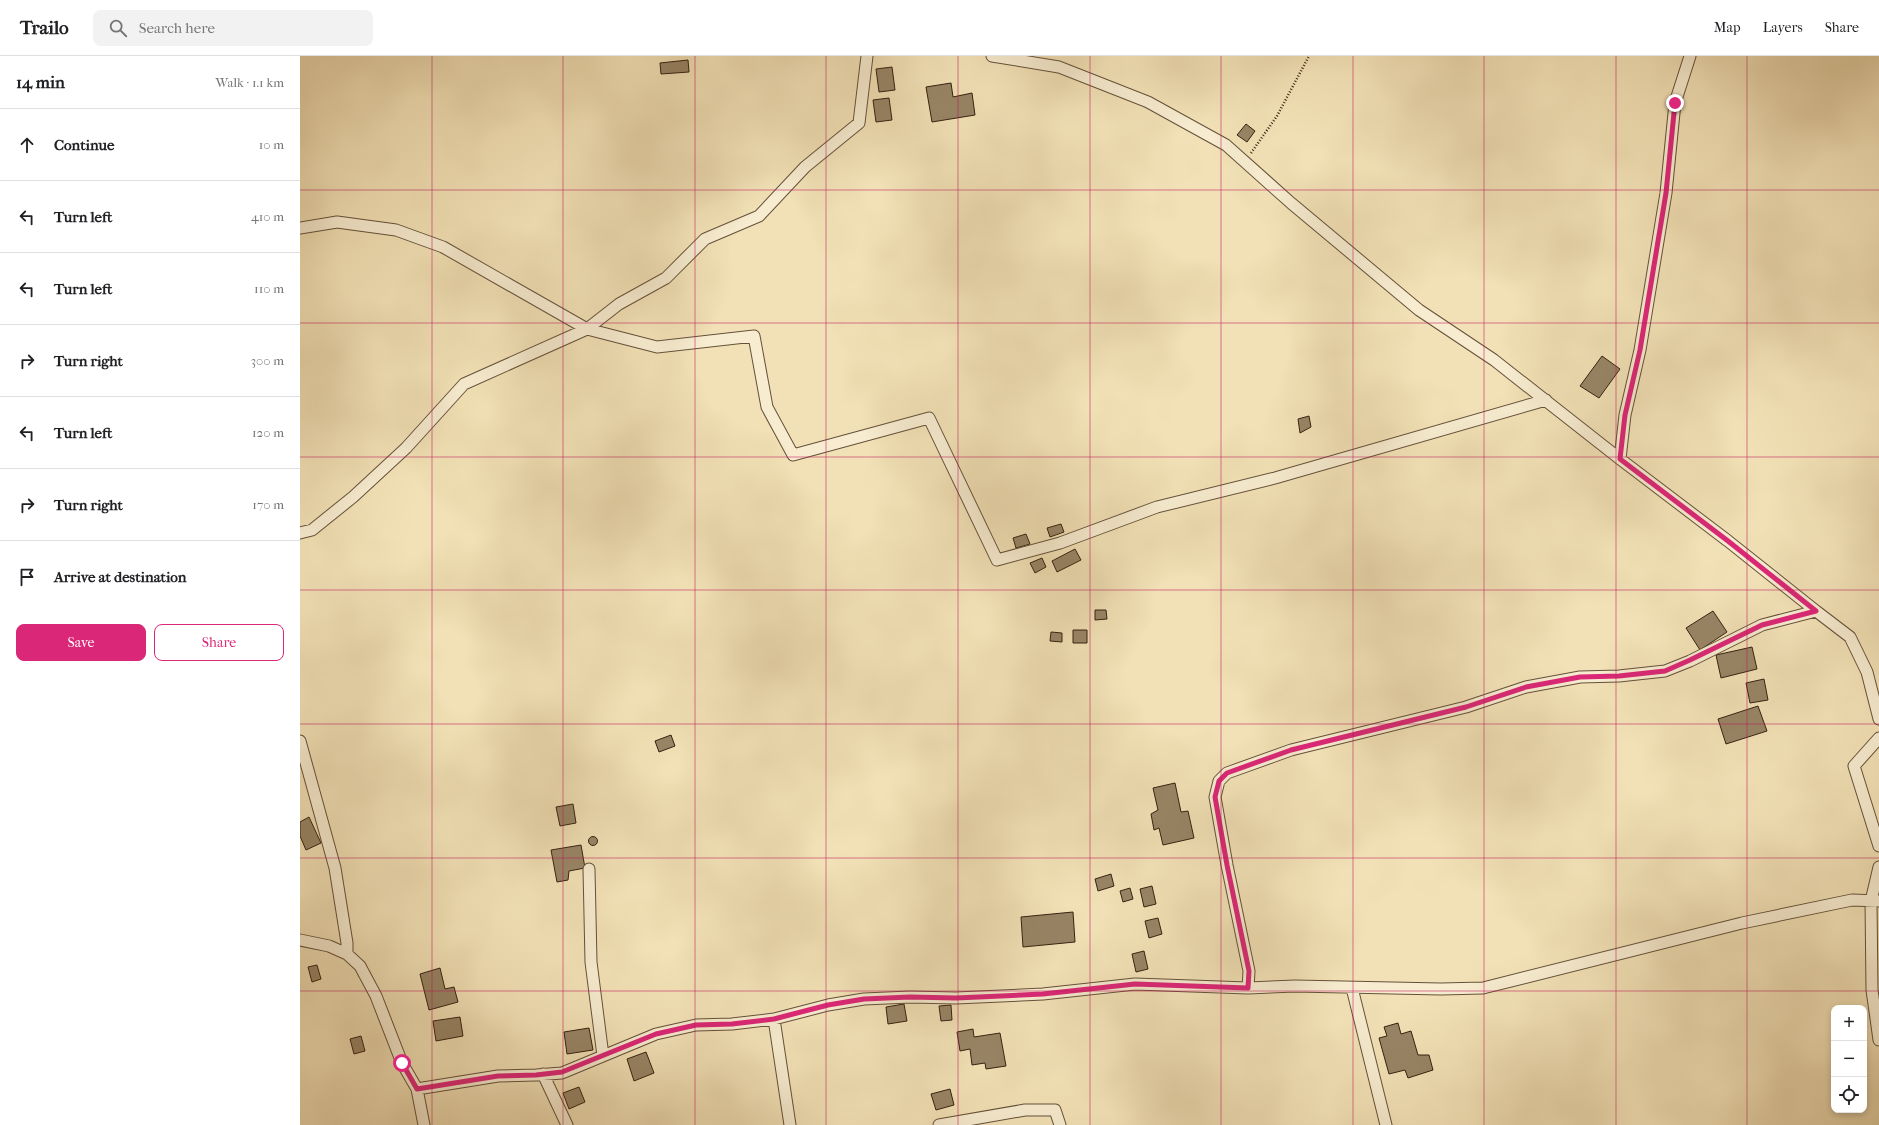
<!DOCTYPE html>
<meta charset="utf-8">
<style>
body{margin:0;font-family:"IM FELL French Canon",serif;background:#f2f2f2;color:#202124}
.controls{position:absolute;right:12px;bottom:12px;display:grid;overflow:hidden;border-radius:8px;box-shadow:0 2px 6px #0003}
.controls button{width:36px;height:36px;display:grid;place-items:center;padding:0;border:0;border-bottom:1px solid #e0e0e0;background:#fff;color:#202124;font:20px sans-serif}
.stop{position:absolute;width:12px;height:12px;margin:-9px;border:3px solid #db2777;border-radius:50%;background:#fff}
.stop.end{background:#db2777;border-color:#fff;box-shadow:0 1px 4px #0008}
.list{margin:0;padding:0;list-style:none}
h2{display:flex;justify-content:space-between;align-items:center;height:52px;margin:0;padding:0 16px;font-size:17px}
h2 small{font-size:13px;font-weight:400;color:#757577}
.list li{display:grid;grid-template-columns:26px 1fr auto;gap:12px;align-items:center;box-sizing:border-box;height:72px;padding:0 16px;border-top:1px solid #e0e0e0}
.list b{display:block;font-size:15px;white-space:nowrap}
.list em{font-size:13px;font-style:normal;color:#757577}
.actions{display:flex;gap:8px;padding:12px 16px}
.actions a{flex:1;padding:9px 0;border:1px solid #db2777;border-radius:8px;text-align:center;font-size:14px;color:#db2777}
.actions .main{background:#db2777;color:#fff}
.icon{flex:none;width:22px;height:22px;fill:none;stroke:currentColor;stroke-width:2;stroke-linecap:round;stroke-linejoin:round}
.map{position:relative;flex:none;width:1579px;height:1069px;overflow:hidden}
header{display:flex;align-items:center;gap:24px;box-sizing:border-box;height:56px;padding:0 20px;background:#fff;border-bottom:1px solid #e0e0e0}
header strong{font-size:19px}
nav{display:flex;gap:22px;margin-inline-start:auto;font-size:14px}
.search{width:280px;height:36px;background:#f2f2f2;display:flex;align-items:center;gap:10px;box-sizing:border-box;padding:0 14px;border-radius:8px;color:#757577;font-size:15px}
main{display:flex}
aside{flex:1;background:#fff}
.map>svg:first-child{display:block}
</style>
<header>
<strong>Trailo</strong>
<div class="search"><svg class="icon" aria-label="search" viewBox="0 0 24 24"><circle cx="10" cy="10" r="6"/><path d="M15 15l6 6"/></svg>Search here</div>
<nav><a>Map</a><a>Layers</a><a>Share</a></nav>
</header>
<main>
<aside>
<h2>14 min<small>Walk · 1.1 km</small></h2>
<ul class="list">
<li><svg class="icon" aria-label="ahead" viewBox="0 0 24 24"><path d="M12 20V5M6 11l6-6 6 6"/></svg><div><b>Continue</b></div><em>10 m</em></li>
<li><svg class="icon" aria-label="left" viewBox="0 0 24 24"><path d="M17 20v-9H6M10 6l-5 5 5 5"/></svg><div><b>Turn left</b></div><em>410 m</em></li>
<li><svg class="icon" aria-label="left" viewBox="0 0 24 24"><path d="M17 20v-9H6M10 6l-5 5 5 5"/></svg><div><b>Turn left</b></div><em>110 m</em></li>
<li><svg class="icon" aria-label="right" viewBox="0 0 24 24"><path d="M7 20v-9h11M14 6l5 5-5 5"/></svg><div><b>Turn right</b></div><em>300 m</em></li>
<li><svg class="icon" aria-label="left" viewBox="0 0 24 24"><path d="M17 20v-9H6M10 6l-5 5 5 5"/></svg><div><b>Turn left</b></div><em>120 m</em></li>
<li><svg class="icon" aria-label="right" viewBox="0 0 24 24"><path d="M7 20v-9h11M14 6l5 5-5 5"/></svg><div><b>Turn right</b></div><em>170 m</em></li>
<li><svg class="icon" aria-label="arrive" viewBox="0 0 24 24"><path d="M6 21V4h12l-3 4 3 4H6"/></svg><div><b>Arrive at destination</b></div></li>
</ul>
<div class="actions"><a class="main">Save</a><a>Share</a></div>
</aside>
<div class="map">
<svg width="1579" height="1069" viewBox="0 0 1579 1069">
<rect width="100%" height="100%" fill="#f2e1b6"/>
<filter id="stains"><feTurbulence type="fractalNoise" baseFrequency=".005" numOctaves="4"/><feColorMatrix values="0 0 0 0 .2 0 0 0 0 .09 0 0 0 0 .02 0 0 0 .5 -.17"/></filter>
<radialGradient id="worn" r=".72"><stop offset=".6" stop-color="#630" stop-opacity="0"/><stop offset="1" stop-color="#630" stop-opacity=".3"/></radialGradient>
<path fill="#988566" stroke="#362110" d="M388,4l1,12 -28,2 -1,-11z
M592,11l3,23 -16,2 -3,-23z
M651,27l2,14 19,-4 3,22 -43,7 -6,-35z
M589,42l3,22 -16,2 -3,-22z
M946,68l9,7 -8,11 -10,-7z
M1302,300l18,13 -21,29 -19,-12z
M1009,360l2,11 -11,6 -2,-14z
M761,468l3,8 -14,5 -3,-9z
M726,478l4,10 -14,4 -3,-10z
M775,493l6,11 -24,12 -5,-11z
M742,502l4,9 -11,6 -5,-10z
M795,554h11l1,9 -12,1z
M1413,555l14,21 -27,18 -14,-22z
M773,574h14v13h-14z
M751,576l11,1v9l-12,-1z
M1452,591l5,22 -36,9 -5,-23z
M1464,623l4,21 -18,3 -4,-20z
M1458,650l9,25 -41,13 -8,-25z
M371,679l4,11 -16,6 -4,-11z
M875,727l6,29 7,-1 6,27 -31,7 -4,-17 -5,2 -3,-16 7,-4 -5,-22z
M273,748l3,19 -16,3 -4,-19z
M9,761l12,26 -15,7 -6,-14v-14z
M288.5 785a4.5 4.5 0 1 1 9 0a4.5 4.5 0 1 1-9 0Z
M281,789l4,23 -16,3 -1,9 -11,2 -6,-32z
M811,818l3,12 -16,5 -3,-12z
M852,830l4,18 -12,3 -4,-18z
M830,832l3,11 -10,3 -3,-11z
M773,856l2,30 -52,5 -2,-30z
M858,862l4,16 -13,4 -4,-17z
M844,895l4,18 -12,3 -4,-18z
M17,909l4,14 -9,3 -4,-15z
M140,912l5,21 9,-2 4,15 -29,8 -9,-36z
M604,948l3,17 -19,3 -2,-17z
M651,949l1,15 -11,1 -2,-15z
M160,961l3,19 -27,5 -3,-20z
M1098,967l3,11 10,-3 7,24h11l4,15 -25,8 -3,-8 -16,4 -10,-36 8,-2 -3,-9z
M289,972l4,22 -26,4 -3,-22z
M673,973l1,8 26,-4 6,33 -20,3 -1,-6 -13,2 -2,-16 -10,2 -3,-19z
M61,980l4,15 -11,3 -4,-15z
M346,996l8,21 -20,8 -7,-22z
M279,1031l6,15 -16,7 -6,-16z
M650,1033l4,16 -18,5 -5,-16z"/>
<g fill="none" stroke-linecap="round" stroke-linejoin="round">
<g stroke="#65513a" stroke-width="13">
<path id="street" d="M692,0l67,11 89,35 78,43 65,58 128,107 75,50 126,99 108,82 88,70 -54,14 -72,36 -25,10 -46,5 -39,1 -54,10 -60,20 -175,43 -64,23 -8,8 -4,16 12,68 22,106 -1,17
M0,172l37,-6 59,8 47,17 144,82 70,18 97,-11 13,71 26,48 136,-37 68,142 63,-17 97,-36 118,-29 271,-78
M1320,403l5,-44 15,-65 26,-157 9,-90 15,-47
M0,477l12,-3 41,-33 53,-49 58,-64 123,-55 32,-25 47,-26 39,-39 54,-23 46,-49 54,-44 8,-67
M1516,555l34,26 17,35 12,47
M1579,682l-25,28 25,80
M0,685l35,127 12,75v11
M1579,811l-8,34 1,89 7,50
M289,813l2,93 12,94
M0,884l29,6 18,8 13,12 16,30 26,67 15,26 7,36
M1052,932l34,137
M474,963l16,106
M243,1018l24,51
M117,1033l81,-13 38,-1 26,-2 94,-39 40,-9 36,-1 42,-5 54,-14 36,-6 46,-2 46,1 87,-4 92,-10 113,4 47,-2 146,3 42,-1 259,-65 110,-23 27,1
M639,1069l86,-15h30l5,15"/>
</g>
<path stroke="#362110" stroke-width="2.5" stroke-dasharray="1 2" stroke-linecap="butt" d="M951,97l26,-37 32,-60"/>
<use href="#street" stroke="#f7ecd0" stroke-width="11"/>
</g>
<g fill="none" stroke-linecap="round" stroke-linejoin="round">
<path stroke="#db2777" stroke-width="5" d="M102,1007l15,26 81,-13 38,-1 26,-3 94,-38 40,-9 36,-1 42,-5 54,-14 36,-6 46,-2 46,1 87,-4 92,-10 113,4 1,-17 -22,-106 -12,-68 4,-16 8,-8 64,-23 175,-43 60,-20 54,-10 39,-1 46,-5 25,-11 72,-35 54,-14 -88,-70 -108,-82 5,-44 15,-65 26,-157 9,-90"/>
</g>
<path fill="none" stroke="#c2185b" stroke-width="1" stroke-opacity="0.55" d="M132,0v1069M263,0v1069M395,0v1069M526,0v1069M658,0v1069M790,0v1069M921,0v1069M1053,0v1069M1184,0v1069M1316,0v1069M1447,0v1069M0,134h1579M0,267h1579M0,401h1579M0,534h1579M0,668h1579M0,802h1579M0,935h1579"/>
<rect width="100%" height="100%" filter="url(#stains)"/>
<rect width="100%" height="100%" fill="url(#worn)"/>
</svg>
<div class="controls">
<button>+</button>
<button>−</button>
<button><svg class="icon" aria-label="locate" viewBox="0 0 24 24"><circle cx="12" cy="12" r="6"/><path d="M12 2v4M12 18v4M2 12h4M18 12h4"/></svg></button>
</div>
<div class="stop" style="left:102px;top:1007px"></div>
<div class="stop end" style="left:1375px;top:47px"></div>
</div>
</main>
